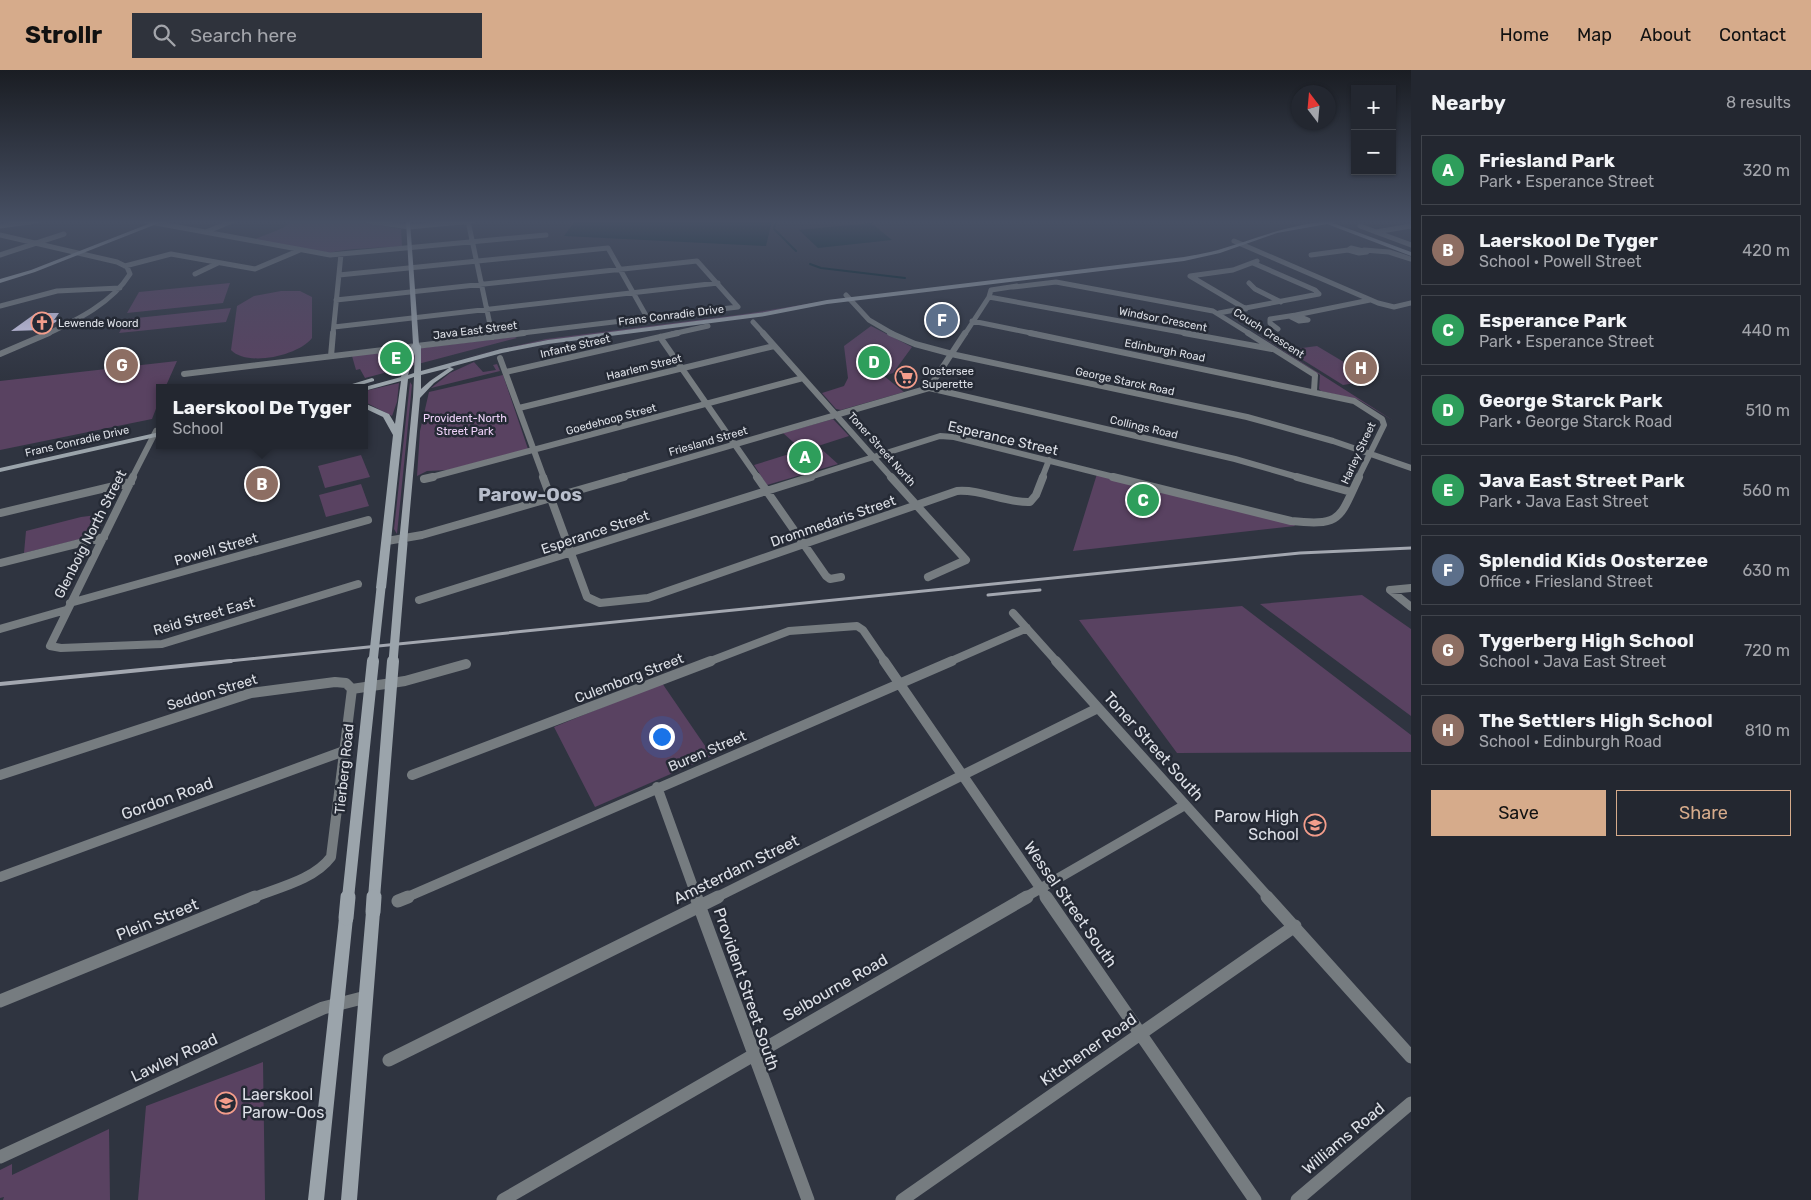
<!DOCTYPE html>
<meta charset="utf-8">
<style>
body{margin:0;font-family:Rubik,sans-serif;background:#2f333c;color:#f1f3f6}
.controls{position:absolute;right:15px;top:15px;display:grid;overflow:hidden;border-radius:0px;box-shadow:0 1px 4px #0004}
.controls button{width:45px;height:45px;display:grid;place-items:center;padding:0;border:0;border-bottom:1px solid #40444c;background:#232730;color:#f1f3f6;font:25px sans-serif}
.compass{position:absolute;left:1291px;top:15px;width:45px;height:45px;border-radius:50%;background:#232730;box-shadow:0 1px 4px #0004;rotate:344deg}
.you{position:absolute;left:661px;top:666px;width:18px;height:18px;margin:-12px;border:4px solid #fff;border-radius:50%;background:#1a73e8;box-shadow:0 0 0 8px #1a73e833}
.badge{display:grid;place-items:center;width:32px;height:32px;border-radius:50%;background:#d6ab8b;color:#fff;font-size:16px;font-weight:700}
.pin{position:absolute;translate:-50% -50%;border:2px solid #fff;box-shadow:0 1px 5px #0006}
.popup{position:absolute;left:156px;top:314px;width:212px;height:65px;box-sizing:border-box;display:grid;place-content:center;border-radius:0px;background:#232730;filter:drop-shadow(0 1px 4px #0005);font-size:16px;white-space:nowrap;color:#a3a5ab}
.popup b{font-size:19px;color:#f1f3f6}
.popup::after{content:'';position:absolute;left:50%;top:100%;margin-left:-10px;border:10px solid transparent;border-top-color:#232730}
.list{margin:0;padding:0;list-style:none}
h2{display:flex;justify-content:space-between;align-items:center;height:65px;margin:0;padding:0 20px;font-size:21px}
h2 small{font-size:16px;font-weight:400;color:#a3a5ab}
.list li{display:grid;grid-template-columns:32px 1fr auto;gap:15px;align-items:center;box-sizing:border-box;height:70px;margin:0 10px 10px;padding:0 10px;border:1px solid #40444c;border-radius:0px}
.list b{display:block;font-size:19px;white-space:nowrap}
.list p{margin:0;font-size:16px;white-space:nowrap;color:#a3a5ab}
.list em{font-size:16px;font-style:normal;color:#a3a5ab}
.actions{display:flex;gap:10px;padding:15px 20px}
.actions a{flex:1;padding:11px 0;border:1px solid #d6ab8b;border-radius:0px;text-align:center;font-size:18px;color:#d6ab8b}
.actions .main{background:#d6ab8b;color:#111}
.icon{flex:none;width:28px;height:28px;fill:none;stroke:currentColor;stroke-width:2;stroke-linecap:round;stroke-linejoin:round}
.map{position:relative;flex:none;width:1411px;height:1130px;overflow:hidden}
header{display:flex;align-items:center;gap:30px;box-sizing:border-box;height:70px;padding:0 25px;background:#d6ab8b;color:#111}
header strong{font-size:24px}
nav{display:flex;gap:28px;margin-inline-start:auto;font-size:18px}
.search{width:350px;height:45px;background:#2f333c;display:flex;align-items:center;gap:12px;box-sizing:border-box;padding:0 18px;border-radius:0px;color:#a3a5ab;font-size:19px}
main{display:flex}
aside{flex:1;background:#232730}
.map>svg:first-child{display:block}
</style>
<header>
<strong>Strollr</strong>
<div class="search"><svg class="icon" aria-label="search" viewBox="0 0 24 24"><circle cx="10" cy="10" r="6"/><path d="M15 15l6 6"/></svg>Search here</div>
<nav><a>Home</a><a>Map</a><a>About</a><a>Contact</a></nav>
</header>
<main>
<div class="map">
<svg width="1411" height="1130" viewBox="0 0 1411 1130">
<rect width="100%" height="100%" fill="#2f3440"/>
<path fill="#594261" d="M354,151l47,8 1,17c-16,2 -59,2 -71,7l-78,-13 30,-12 7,-6z
M230,213l-7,20 -96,10 12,-21z
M281,221h19l12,6v41c-14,18 -65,29 -81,12l6,-44 17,-10z
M838,229l-83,15 -213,27 -84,18 88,-20 199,-25z
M231,238l-5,14 -107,11 8,-14z
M1225,243l15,10 154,98 -35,-21 -38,-9 -2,-2 1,-14z
M871,256l41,21 -19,26 -9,3 20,16 -63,18 -5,-1 -14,-16 22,-7 4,-8 -4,-32z
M515,267l2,1 -152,40 -5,-9 -4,1 -4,-14z
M1317,276l57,34 -31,5 -56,-35z
M177,291l-12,27h-5l-1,13 -7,18 -152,31v-69z
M474,292l9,10 13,-2 -3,-5 4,-1 3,7 -69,17 19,-15z
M503,305l25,74 -80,21 -21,1 -10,5 3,-45 9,-39z
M410,312l2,3 -15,149 -3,-5z
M399,313l-2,19 -5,14 -27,-14v-11z
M833,349l16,17 -31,10 20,18 -71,21 -13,-20 48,-15 -19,-17z
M361,385l9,22 -45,11 -7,-22z
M1097,404l196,49 2,3 -222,25z
M361,414l8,22 -43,11 -7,-22z
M105,444l-8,21 -73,18 2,-22 55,-14z
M1362,525l49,34v87l-151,-112z
M1242,536l169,129v17l-234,1 -98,-133z
M662,613l50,73 -117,51 -41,-80z
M263,992l2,138h-127l8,-94z
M109,1059l1,71h-107l1,-3 -4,1v-28l12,-6v11z"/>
<path fill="#00222a" d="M575,151h197l-6,25 -202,-10z
M871,153l21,17 -74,8 -19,-18z"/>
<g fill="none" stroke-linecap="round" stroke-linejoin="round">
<path stroke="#00222a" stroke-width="2" d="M775,154l-1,5 22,22
M810,194l11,4 84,10"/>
</g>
<path fill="#ddd9f9" d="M36,243h23l-5,7 7,-1 -19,11 -31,1z"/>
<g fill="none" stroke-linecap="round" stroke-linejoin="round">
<path stroke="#767c80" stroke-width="5" d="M145,151l185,34 216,-20
M368,151l41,6 63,-6
M468,151l24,113
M0,156l37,-5
M1360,156l51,19
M206,162l26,-11
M1376,162l35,-6
M0,165l117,27 10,5 3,7c-18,29 -53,46 -83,60
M1234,171l144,62 16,4 17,-4
M1351,178l16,4 -8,1 -11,-3z
M1364,180l25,2 22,7
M0,185l64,-21
M1311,185l37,-5
M125,196l46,-12 84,15 45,-19
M195,204l23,-11
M339,205l269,-27 40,71
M1249,213l6,6 26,13
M1013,217l43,-5 157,29 37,23
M846,225l23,25 24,14
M989,227l202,37
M336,230l361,-39 41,46 -224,27
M0,236l57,-15 63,-3
M1246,239l-56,-33 43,-6 24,-9
M1219,243l100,-19 -4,-4 -62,-27
M1296,245l74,-15
M972,251l64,13
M753,252l11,12
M334,257l384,-44
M1278,259l-8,-6v-4l26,-4 12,5 -9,1 -8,-4
M333,264l8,-80
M672,264l36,-8
M965,264l24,-37 2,-7 26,-4"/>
<path stroke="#767c80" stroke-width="6" d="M492,263l1,4
M763,263l129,145
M890,263l25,11 41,11 291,62 86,24 78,27
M1030,263l324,68 28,18 2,6 -26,53
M1184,263l88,16
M1248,263l67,42 -1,16
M660,267l98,141
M0,284l49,-21
M331,286l2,-23
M500,288l44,120
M506,302l172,-39
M184,304l340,-41
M929,318l306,71 66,19
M519,338l255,-62
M132,408l24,-47
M428,408l375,-100
M619,408l310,-90 36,-55
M807,408l133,-42 14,1 164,41
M1042,408l7,-18"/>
<path stroke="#767c80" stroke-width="8" d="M133,407l-83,169 11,2 101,-4 196,-60
M543,407l44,120 13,6 48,-5 309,-107c25,-2 48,12 73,11l6,-7 7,-18
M757,407l69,99 4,3 11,-2
M891,407l75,83 -38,17
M1113,407l178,44c51,5 48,-2 68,-44
M1297,407l54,15
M424,409l9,-2
M0,443l131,-31
M387,471l35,-6 202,-58
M0,493l104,-26
M1411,518l-21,2 21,17
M419,530l392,-123
M70,533l298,-83
M1013,543l44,49
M0,559l66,-19
M708,592l81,-31 68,-5 6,4 22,32
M949,592l78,-34"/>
<path stroke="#767c80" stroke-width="10" d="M884,591l163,237
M1056,591l213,237
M0,705l251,-82 84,-11 11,1 6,6 53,-8 61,-17
M412,705l299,-114
M657,717l40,111
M0,807l344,-126
M252,828c25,-10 62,-18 79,-41l21,-168
M405,828l547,-237
M715,828l383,-190
M1024,828l161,-93"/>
<path stroke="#767c80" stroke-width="13" d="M696,827l112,303
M1046,827l209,303
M1267,827l144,160
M398,831l10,-4
M0,931l255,-104
M389,990l329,-163
M0,1087l323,-149 43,-11
M503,1130l524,-303
M902,1130l393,-274
M1297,1130l114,-97"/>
<path fill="#9ba4ab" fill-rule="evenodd" d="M156,151h8l-129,51 -35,11v-4l31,-9z
M406,151h4l9,123 2,2v25l80,-22 47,-9 217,-28 62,-12 357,-43c11,-2 23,-4 34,-7 40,-12 79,-29 121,-29l-6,2 78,29v4l-84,-32 -50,9 -57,20 -36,8 -357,43 -62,12 -217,28 -46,9 -52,14 4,2 -20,14 -14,15 -13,145 -4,3 -4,-3 14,-146 1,-20 -6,2 -22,209 -5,3 -5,-3 17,-153 -10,-18 -19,-9v-5l25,11 6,10 6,-43 -37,10v-3h-3l40,-11 2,-9 8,-22 2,-2zM415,283l-1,20 -6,2zM449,298l-19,13 -9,8v-14z
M372,308l2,1v2l-23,7h-12z
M160,362v4l-160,36v-4z
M373,836l5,2 2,4 -23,288h-16l25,-288 2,-4z
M346,842l5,1 2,5 -29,282h-16l31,-282 2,-5z"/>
<path stroke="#a3a7b0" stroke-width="3" d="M988,525l52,-5
M219,592l1081,-109 111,-5"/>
<path stroke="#a3a7b0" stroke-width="4" d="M0,614l231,-23"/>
<path stroke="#9ba4ab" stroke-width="9" d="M373,592l8,-74
M393,592l10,-119"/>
<path stroke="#9ba4ab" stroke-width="12" d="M348,828l25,-237
M374,828l19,-237"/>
<path stroke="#9ba4ab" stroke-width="15" d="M373,842l1,-15
M346,848l2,-21"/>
</g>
<linearGradient id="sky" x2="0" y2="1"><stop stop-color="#1a1d23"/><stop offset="0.49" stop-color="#475064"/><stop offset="1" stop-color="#475064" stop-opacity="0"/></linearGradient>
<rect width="1411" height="310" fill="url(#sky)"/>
<defs>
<g id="church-ring" transform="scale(1.125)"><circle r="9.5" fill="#252a35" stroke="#f49d8b" stroke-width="1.5"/><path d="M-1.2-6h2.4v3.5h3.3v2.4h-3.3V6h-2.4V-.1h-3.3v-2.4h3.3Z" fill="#f49d8b"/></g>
<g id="supermarket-ring" transform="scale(1.125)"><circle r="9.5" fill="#252a35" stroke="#f49d8b" stroke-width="1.5"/><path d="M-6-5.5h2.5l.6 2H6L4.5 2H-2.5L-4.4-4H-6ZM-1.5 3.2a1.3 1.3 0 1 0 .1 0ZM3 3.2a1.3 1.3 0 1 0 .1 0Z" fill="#f49d8b"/></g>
<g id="school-ring" transform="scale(1.125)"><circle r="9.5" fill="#252a35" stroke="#f49d8b" stroke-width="1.5"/><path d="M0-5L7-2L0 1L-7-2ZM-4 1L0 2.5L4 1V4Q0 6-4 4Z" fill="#f49d8b"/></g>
</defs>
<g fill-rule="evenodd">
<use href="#church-ring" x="42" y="253"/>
<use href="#supermarket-ring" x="906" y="307"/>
<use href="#school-ring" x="1315" y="755"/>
<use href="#school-ring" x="226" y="1033"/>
</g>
<g text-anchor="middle" stroke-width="5" stroke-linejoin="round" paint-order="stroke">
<g font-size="11" fill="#dde0e7" stroke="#252a35">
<text transform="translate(671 245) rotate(-7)" y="4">Frans Conradie Drive</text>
<text transform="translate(1163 249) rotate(11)" y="4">Windsor Crescent</text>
<text transform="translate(475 260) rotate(-7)" y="4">Java East Street</text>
<text transform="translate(1269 263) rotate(33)" y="4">Couch Crescent</text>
<text transform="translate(575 276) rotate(-13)" y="4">Infante Street</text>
<text transform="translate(1165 280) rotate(11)" y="4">Edinburgh Road</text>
<text transform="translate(644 297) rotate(-14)" y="4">Haarlem Street</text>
<text transform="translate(1125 311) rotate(12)" y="4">George Starck Road</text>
<text transform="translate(611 349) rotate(-15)" y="4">Goedehoop Street</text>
<text transform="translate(1144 357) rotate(13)" y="4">Collings Road</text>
<text transform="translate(77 371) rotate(-13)" y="4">Frans Conradie Drive</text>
<text transform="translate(708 371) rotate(-16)" y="4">Friesland Street</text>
<text transform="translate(882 379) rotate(48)" y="4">Toner Street North</text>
<text transform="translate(1358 383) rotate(-65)" y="4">Harley Street</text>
</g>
<g font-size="11" fill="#dde0e7" stroke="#252a35" text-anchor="start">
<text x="58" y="257">Lewende Woord</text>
<text x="922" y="305">Oostersee<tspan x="922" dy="13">Superette</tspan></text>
</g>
<g font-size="11" fill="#efd2f9" stroke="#252a35">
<text x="465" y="352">Provident-North<tspan x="465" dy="13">Street Park</tspan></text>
</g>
<g font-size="14" fill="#dde0e7" stroke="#252a35">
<text transform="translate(1003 368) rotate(13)" y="5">Esperance Street</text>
<text transform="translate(833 451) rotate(-19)" y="5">Drommedaris Street</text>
<text transform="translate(595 462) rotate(-18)" y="5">Esperance Street</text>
<text transform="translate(90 464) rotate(-63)" y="5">Glenboig North Street</text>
<text transform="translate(216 479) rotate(-16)" y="5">Powell Street</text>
<text transform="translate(204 546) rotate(-16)" y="5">Reid Street East</text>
<text transform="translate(629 608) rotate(-21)" y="5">Culemborg Street</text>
<text transform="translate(212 622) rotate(-17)" y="5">Seddon Street</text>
<text transform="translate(707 681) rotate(-23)" y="5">Buren Street</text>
<text transform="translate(344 699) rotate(-84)" y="5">Tierberg Road</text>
</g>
<g font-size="16" fill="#dde0e7" stroke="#252a35">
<text transform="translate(1154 676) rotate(48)" y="6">Toner Street South</text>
<text transform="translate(167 728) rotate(-20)" y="6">Gordon Road</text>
<text transform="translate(736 799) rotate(-26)" y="6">Amsterdam Street</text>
<text transform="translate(1071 834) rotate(55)" y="6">Wessel Street South</text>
<text transform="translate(157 849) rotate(-22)" y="6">Plein Street</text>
<text transform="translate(835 917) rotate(-30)" y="6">Selbourne Road</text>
<text transform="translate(747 919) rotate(71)" y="6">Provident Street South</text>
<text transform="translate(1088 979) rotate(-35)" y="6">Kitchener Road</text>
<text transform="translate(174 987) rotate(-25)" y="6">Lawley Road</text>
<text transform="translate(1343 1068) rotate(-40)" y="6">Williams Road</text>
</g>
<g font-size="16" fill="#dde0e7" stroke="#252a35" text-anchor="end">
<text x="1299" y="752">Parow High<tspan x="1299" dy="18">School</tspan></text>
<text x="242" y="1030" text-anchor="start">Laerskool<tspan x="242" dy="18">Parow-Oos</tspan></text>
</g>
<g font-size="19" font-weight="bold" fill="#b8becc" stroke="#252a35">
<text x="530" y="431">Parow-Oos</text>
</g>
</g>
</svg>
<div class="controls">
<button>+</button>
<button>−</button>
</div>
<svg class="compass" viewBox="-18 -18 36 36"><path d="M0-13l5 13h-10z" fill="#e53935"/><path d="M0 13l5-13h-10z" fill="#a3a5ab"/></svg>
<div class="you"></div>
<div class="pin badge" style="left:805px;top:387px;background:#2e9e5b">A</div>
<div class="pin badge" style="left:262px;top:414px;background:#8d6e63">B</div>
<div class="popup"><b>Laerskool De Tyger</b>School</div>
<div class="pin badge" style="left:1143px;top:430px;background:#2e9e5b">C</div>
<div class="pin badge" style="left:874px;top:292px;background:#2e9e5b">D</div>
<div class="pin badge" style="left:396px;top:288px;background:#2e9e5b">E</div>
<div class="pin badge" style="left:942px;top:250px;background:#5c6f8a">F</div>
<div class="pin badge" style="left:122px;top:295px;background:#8d6e63">G</div>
<div class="pin badge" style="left:1361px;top:298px;background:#8d6e63">H</div>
</div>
<aside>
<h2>Nearby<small>8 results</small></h2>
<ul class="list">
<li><span class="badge" style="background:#2e9e5b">A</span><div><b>Friesland Park</b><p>Park · Esperance Street</p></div><em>320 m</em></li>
<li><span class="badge" style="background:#8d6e63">B</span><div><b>Laerskool De Tyger</b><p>School · Powell Street</p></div><em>420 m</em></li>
<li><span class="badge" style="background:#2e9e5b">C</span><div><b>Esperance Park</b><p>Park · Esperance Street</p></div><em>440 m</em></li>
<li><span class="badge" style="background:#2e9e5b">D</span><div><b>George Starck Park</b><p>Park · George Starck Road</p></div><em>510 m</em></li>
<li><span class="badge" style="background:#2e9e5b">E</span><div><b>Java East Street Park</b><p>Park · Java East Street</p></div><em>560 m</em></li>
<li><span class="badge" style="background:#5c6f8a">F</span><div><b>Splendid Kids Oosterzee</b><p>Office · Friesland Street</p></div><em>630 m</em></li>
<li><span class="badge" style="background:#8d6e63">G</span><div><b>Tygerberg High School</b><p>School · Java East Street</p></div><em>720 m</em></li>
<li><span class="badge" style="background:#8d6e63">H</span><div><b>The Settlers High School</b><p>School · Edinburgh Road</p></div><em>810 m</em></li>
</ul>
<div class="actions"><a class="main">Save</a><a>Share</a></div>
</aside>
</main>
